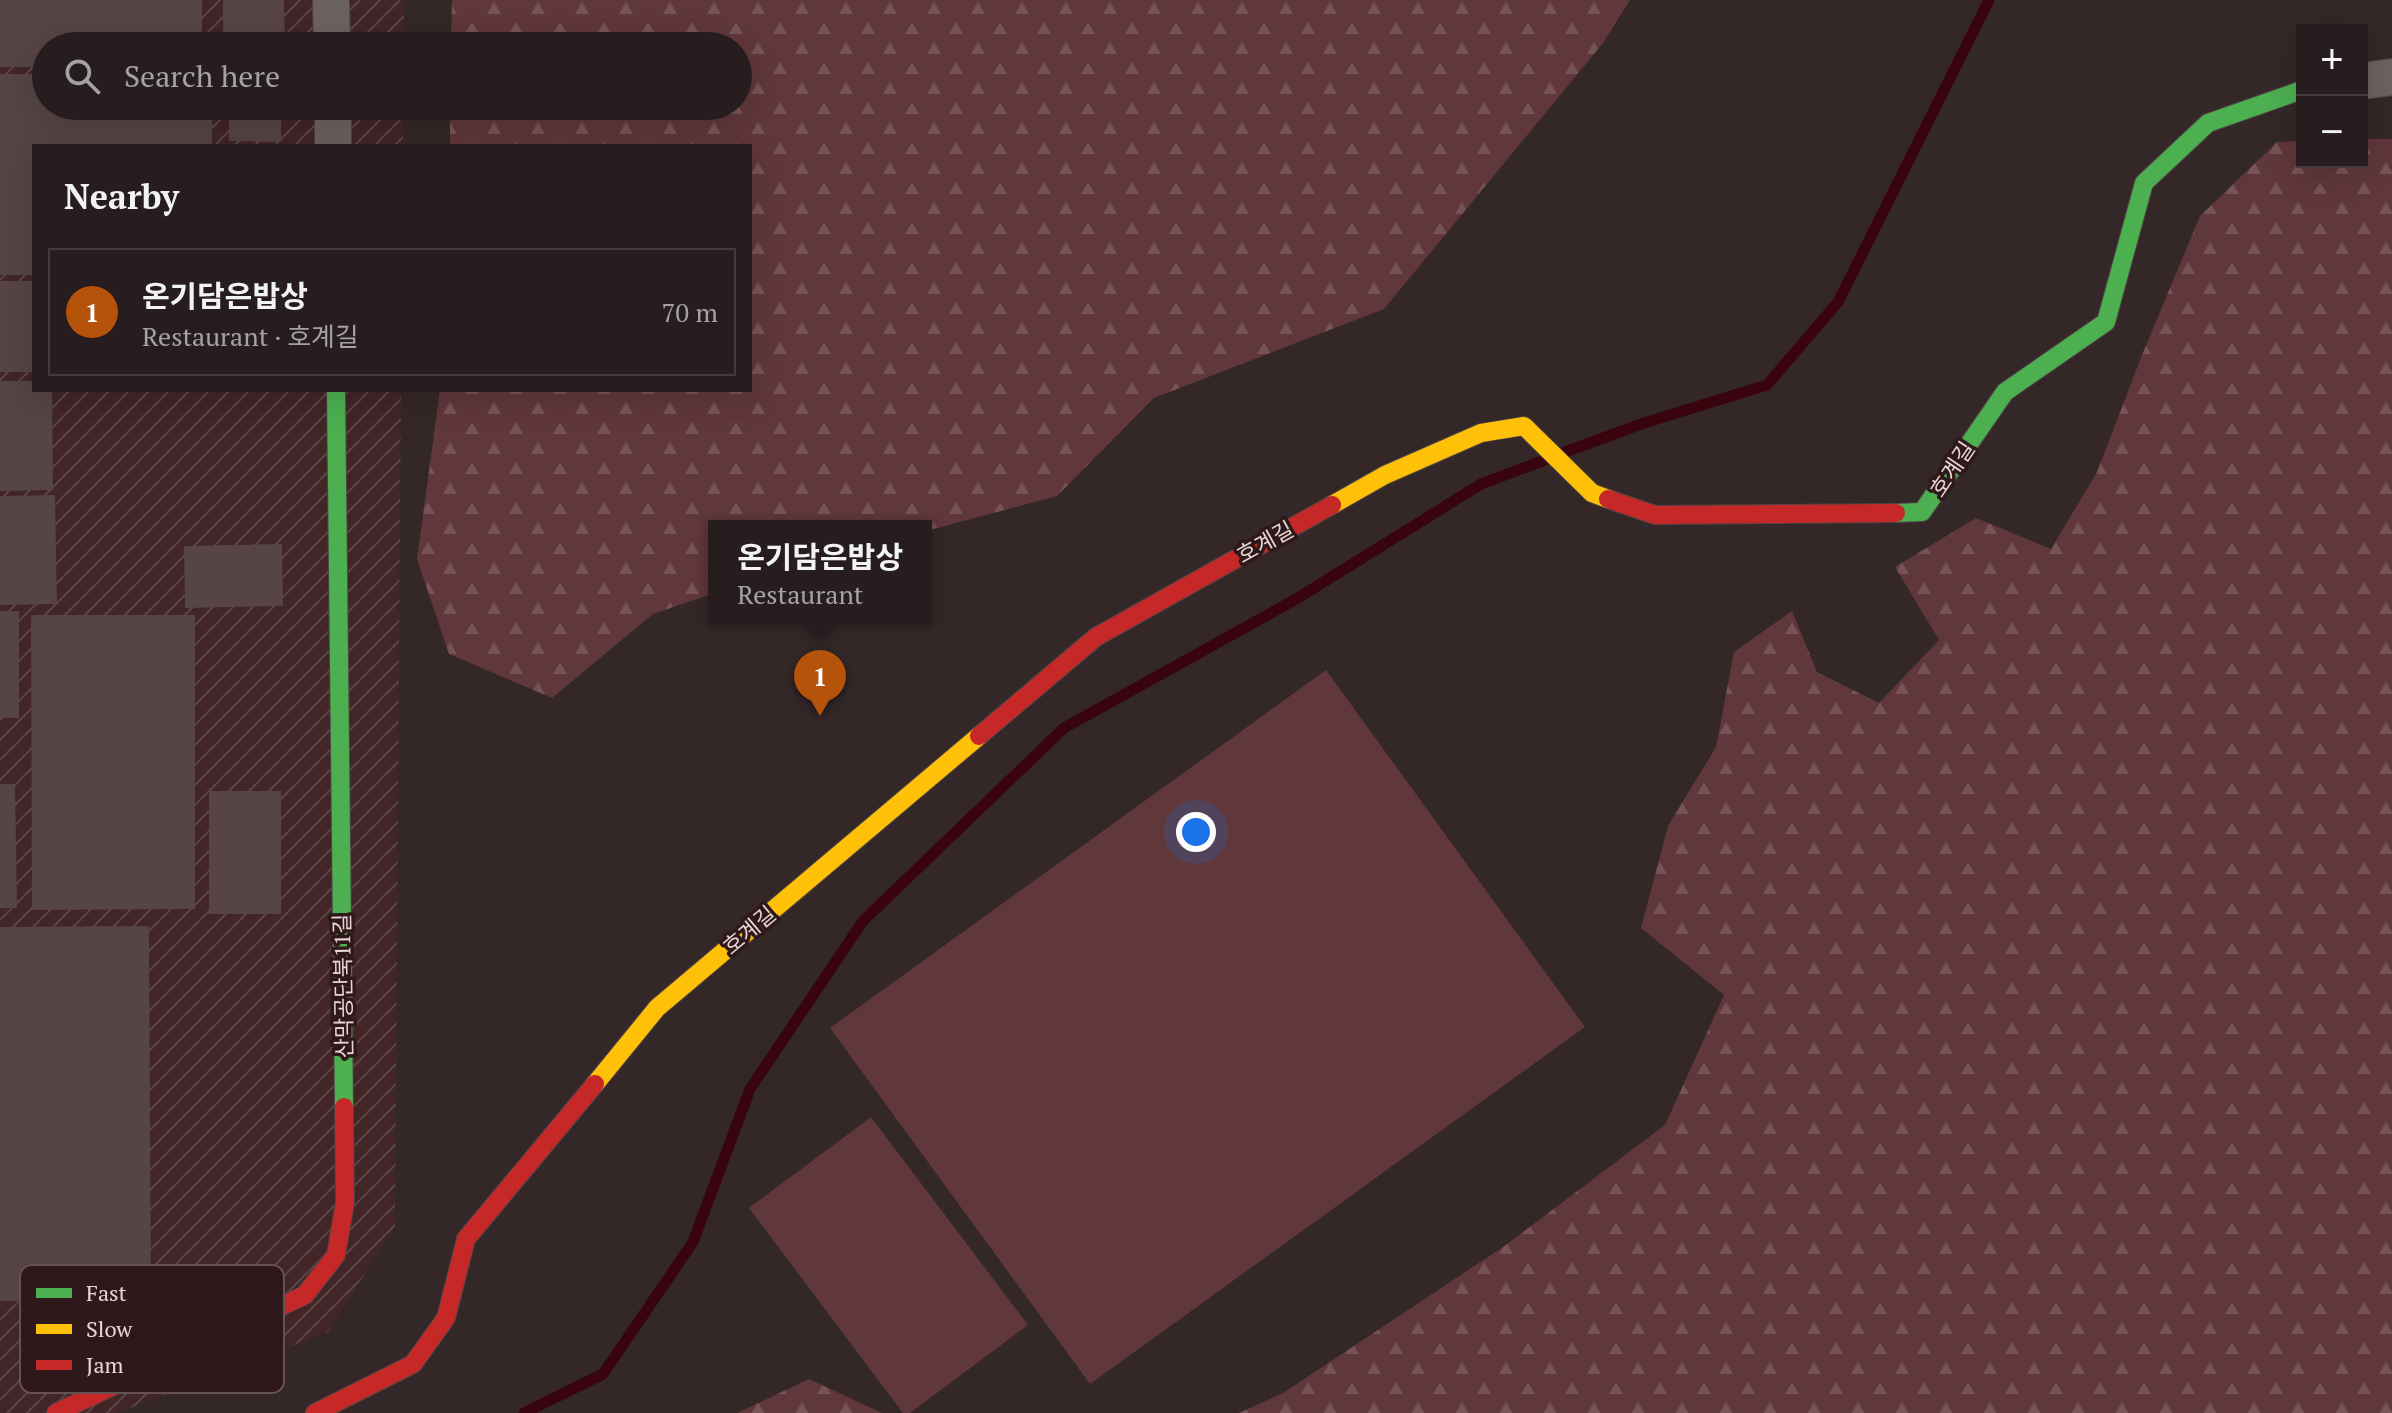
<!DOCTYPE html>
<meta charset="utf-8">
<style>
body{margin:0;font-family:"PT Serif","Noto Sans KR",serif;background:#2f2627;color:#f1f3f6}
.controls{position:absolute;right:24px;top:24px;display:grid;overflow:hidden;border-radius:0px;box-shadow:0 8px 32px #0002}
.controls button{width:72px;height:72px;display:grid;place-items:center;padding:0;border:0;border-bottom:2px solid #433b3c;background:#271d1e;color:#f1f3f6;font:40px sans-serif}
.you{position:absolute;left:1196px;top:832px;width:28px;height:28px;margin:-20px;border:6px solid #fff;border-radius:50%;background:#1a73e8;box-shadow:0 0 0 12px #1a73e833}
.badge{display:grid;place-items:center;width:52px;height:52px;border-radius:50%;background:#b45309;color:#fff;font-size:26px;font-weight:700}
.pin{position:absolute;translate:-50% -66px;filter:drop-shadow(0 2px 4px #0008)}
.pin::after{content:'';position:absolute;top:42px;width:28px;height:24px;background:inherit;clip-path:polygon(0 0,100% 0,50% 100%)}
.popup{position:absolute;left:708px;top:520px;width:224px;height:104px;box-sizing:border-box;display:grid;place-content:center;border-radius:0px;background:#271d1e;filter:drop-shadow(0 2px 6px #0005);font-size:26px;white-space:nowrap;color:#a4a2a4}
.popup b{font-size:30px;color:#f1f3f6}
.popup::after{content:'';position:absolute;left:50%;top:100%;margin-left:-16px;border:16px solid transparent;border-top-color:#271d1e}
.list{margin:0;padding:0;list-style:none}
h2{display:flex;justify-content:space-between;align-items:center;height:104px;margin:0;padding:0 32px;font-size:34px}
h2 small{font-size:26px;font-weight:400;color:#a4a2a4}
.list li{display:grid;grid-template-columns:52px 1fr auto;gap:24px;align-items:center;box-sizing:border-box;height:128px;margin:0 16px 16px;padding:0 16px;border:2px solid #433b3c;border-radius:0px}
.list b{display:block;font-size:30px;white-space:nowrap}
.list p{margin:0;font-size:26px;white-space:nowrap;color:#a4a2a4}
.list em{font-size:26px;font-style:normal;color:#a4a2a4}
.icon{flex:none;width:44px;height:44px;fill:none;stroke:currentColor;stroke-width:2;stroke-linecap:round;stroke-linejoin:round}
.map{position:relative;flex:none;width:2392px;height:1413px;overflow:hidden}
.search{position:absolute;background:#271d1e;box-shadow:0 8px 32px #0002;left:32px;top:32px;width:720px;height:88px;display:flex;align-items:center;gap:20px;box-sizing:border-box;padding:0 28px;border-radius:44px;color:#a4a2a4;font-size:30px}
.panel{position:absolute;background:#271d1e;box-shadow:0 8px 32px #0002;left:32px;top:144px;width:720px;height:248px;border-radius:0px}
.map>svg:first-child{display:block}
</style>
<div class="map">
<svg width="2392" height="1413" viewBox="0 0 2392 1413">
<defs>
<pattern id="industrial-furrows" width="10" height="10" patternUnits="userSpaceOnUse" patternTransform="scale(2)"><rect width="10" height="10" fill="#412527"/><path d="M-1 1l2-2M0 10L10 0M9 11l2-2" fill="none" stroke="#5c4446"/></pattern>
<pattern id="forest-firs" width="22" height="20" patternUnits="userSpaceOnUse" patternTransform="scale(2)"><rect width="22" height="20" fill="#60373a"/><path d="M5 1l3.5 6h-7zM16 11l3.5 6h-7z" fill="#775356"/></pattern>
</defs>
<rect width="100%" height="100%" fill="#342728"/>
<path fill="url(#industrial-furrows)" d="M0,0h404v46h-358v60h357v40h-369v244h367l-6,836 -67,106 -210,81h-118z"/>
<path fill="#60373a" d="M1326,670l259,357 -495,357 -260,-356z
M871,1117l157,208 -118,88h-7l-154,-205z"/>
<path fill="url(#forest-firs)" d="M452,0h1178l-27,43 -219,266 -230,89 -97,98 -131,35v-5h-212v67l-61,21 -101,84 -103,-44 -32,-95 23,-169h310v-244h-300v-40h288v-60h-287z
M2362,139h30v1274h-1153l44,-20 220,-146 162,-122 59,-130 -83,-67 27,-102 48,-79 18,-95 58,-41 25,61 62,31 60,-63 -44,-73 81,-49 75,31 46,-77 45,-117 58,-139 77,-74 25,-1v21h60z
M809,1379l73,34h-145z"/>
<g fill="none" stroke-linecap="round" stroke-linejoin="round">
<path stroke="#39040e" stroke-width="11" d="M1565,452l79,-29 123,-38 71,-83 151,-302
M524,1413l79,-39 90,-132 57,-153 113,-168 201,-193 234,-130 183,-114 64,-24"/>
</g>
<path fill="#564446" d="M0,0h202v46h-156v21h-46z
M223,0h61l1,46h-62z
M0,74h46v32h166v40h-178v129h-34z
M229,106h52v36l-52,-1z
M0,281h34v91h-34z
M0,381h34v9h18l1,100 -53,1z
M55,495l2,109 -57,1v-109z
M282,544l1,62 -98,2 -1,-62z
M0,611h19v107h-19z
M31,615h164v294l-163,1z
M0,784h15l2,124h-17z
M209,791h72v123h-72z
M149,926l2,374 -151,1v-374z"/>
<g fill="none" stroke-linecap="round" stroke-linejoin="round">
<g stroke="#4f4445" stroke-width="38">
<path id="street" d="M331,0l1,46
M2362,81l30,-4
M333,106v40"/>
</g>
<g stroke="#4f4445" stroke-width="20">
<path id="fast" d="M336,390l8,717
M1896,513l26,-1 83,-120 101,-70 38,-139 64,-60 94,-33"/>
</g>
<g stroke="#4f4445" stroke-width="20">
<path id="slow" d="M1332,505l53,-30 96,-42 43,-7 68,67 16,6
M595,1084l62,-76 322,-272"/>
</g>
<g stroke="#4f4445" stroke-width="20">
<path id="jam" d="M1608,499l47,16 241,-2
M979,736l117,-99 236,-132
M56,1413l249,-118 31,-40 9,-52 -1,-96
M315,1413l98,-49 33,-46 20,-79 129,-155"/>
</g>
<use href="#street" stroke="#6b6161" stroke-width="36"/>
<use href="#fast" stroke="#4caf50" stroke-width="18"/>
<use href="#slow" stroke="#ffc107" stroke-width="18"/>
<use href="#jam" stroke="#c62828" stroke-width="18"/>
</g>
<g text-anchor="middle" stroke-width="7" stroke-linejoin="round" paint-order="stroke">
<g font-size="22" fill="#e6d6d6" stroke="#2f181a">
<text transform="translate(1952 469) rotate(-56)" y="8">호계길</text>
<text transform="translate(1265 542) rotate(-29)" y="8">호계길</text>
<text transform="translate(749 930) rotate(-40)" y="8">호계길</text>
<text transform="translate(343 986) rotate(-91)" y="8">산막공단북11길</text>
</g>
</g>
<rect x="20" y="1265" width="264" height="128" rx="12" fill="#2f181a" stroke="#665152" stroke-width="2"/>
<rect x="36" y="1288" width="36" height="10" fill="#4caf50"/>
<rect x="36" y="1324" width="36" height="10" fill="#ffc107"/>
<rect x="36" y="1360" width="36" height="10" fill="#c62828"/>
<g font-size="22" fill="#e6d6d6">
<text x="86" y="1301">Fast</text>
<text x="86" y="1337">Slow</text>
<text x="86" y="1373">Jam</text>
</g>
</svg>
<div class="controls">
<button>+</button>
<button>−</button>
</div>
<div class="you"></div>
<div class="pin badge" style="left:820px;top:716px">1</div>
<div class="popup"><b>온기담은밥상</b>Restaurant</div>
<div class="search"><svg class="icon" aria-label="search" viewBox="0 0 24 24"><circle cx="10" cy="10" r="6"/><path d="M15 15l6 6"/></svg>Search here</div>
<section class="panel">
<h2>Nearby<small></small></h2>
<ul class="list">
<li><span class="badge">1</span><div><b>온기담은밥상</b><p>Restaurant · 호계길</p></div><em>70 m</em></li>
</ul>
</section>
</div>
